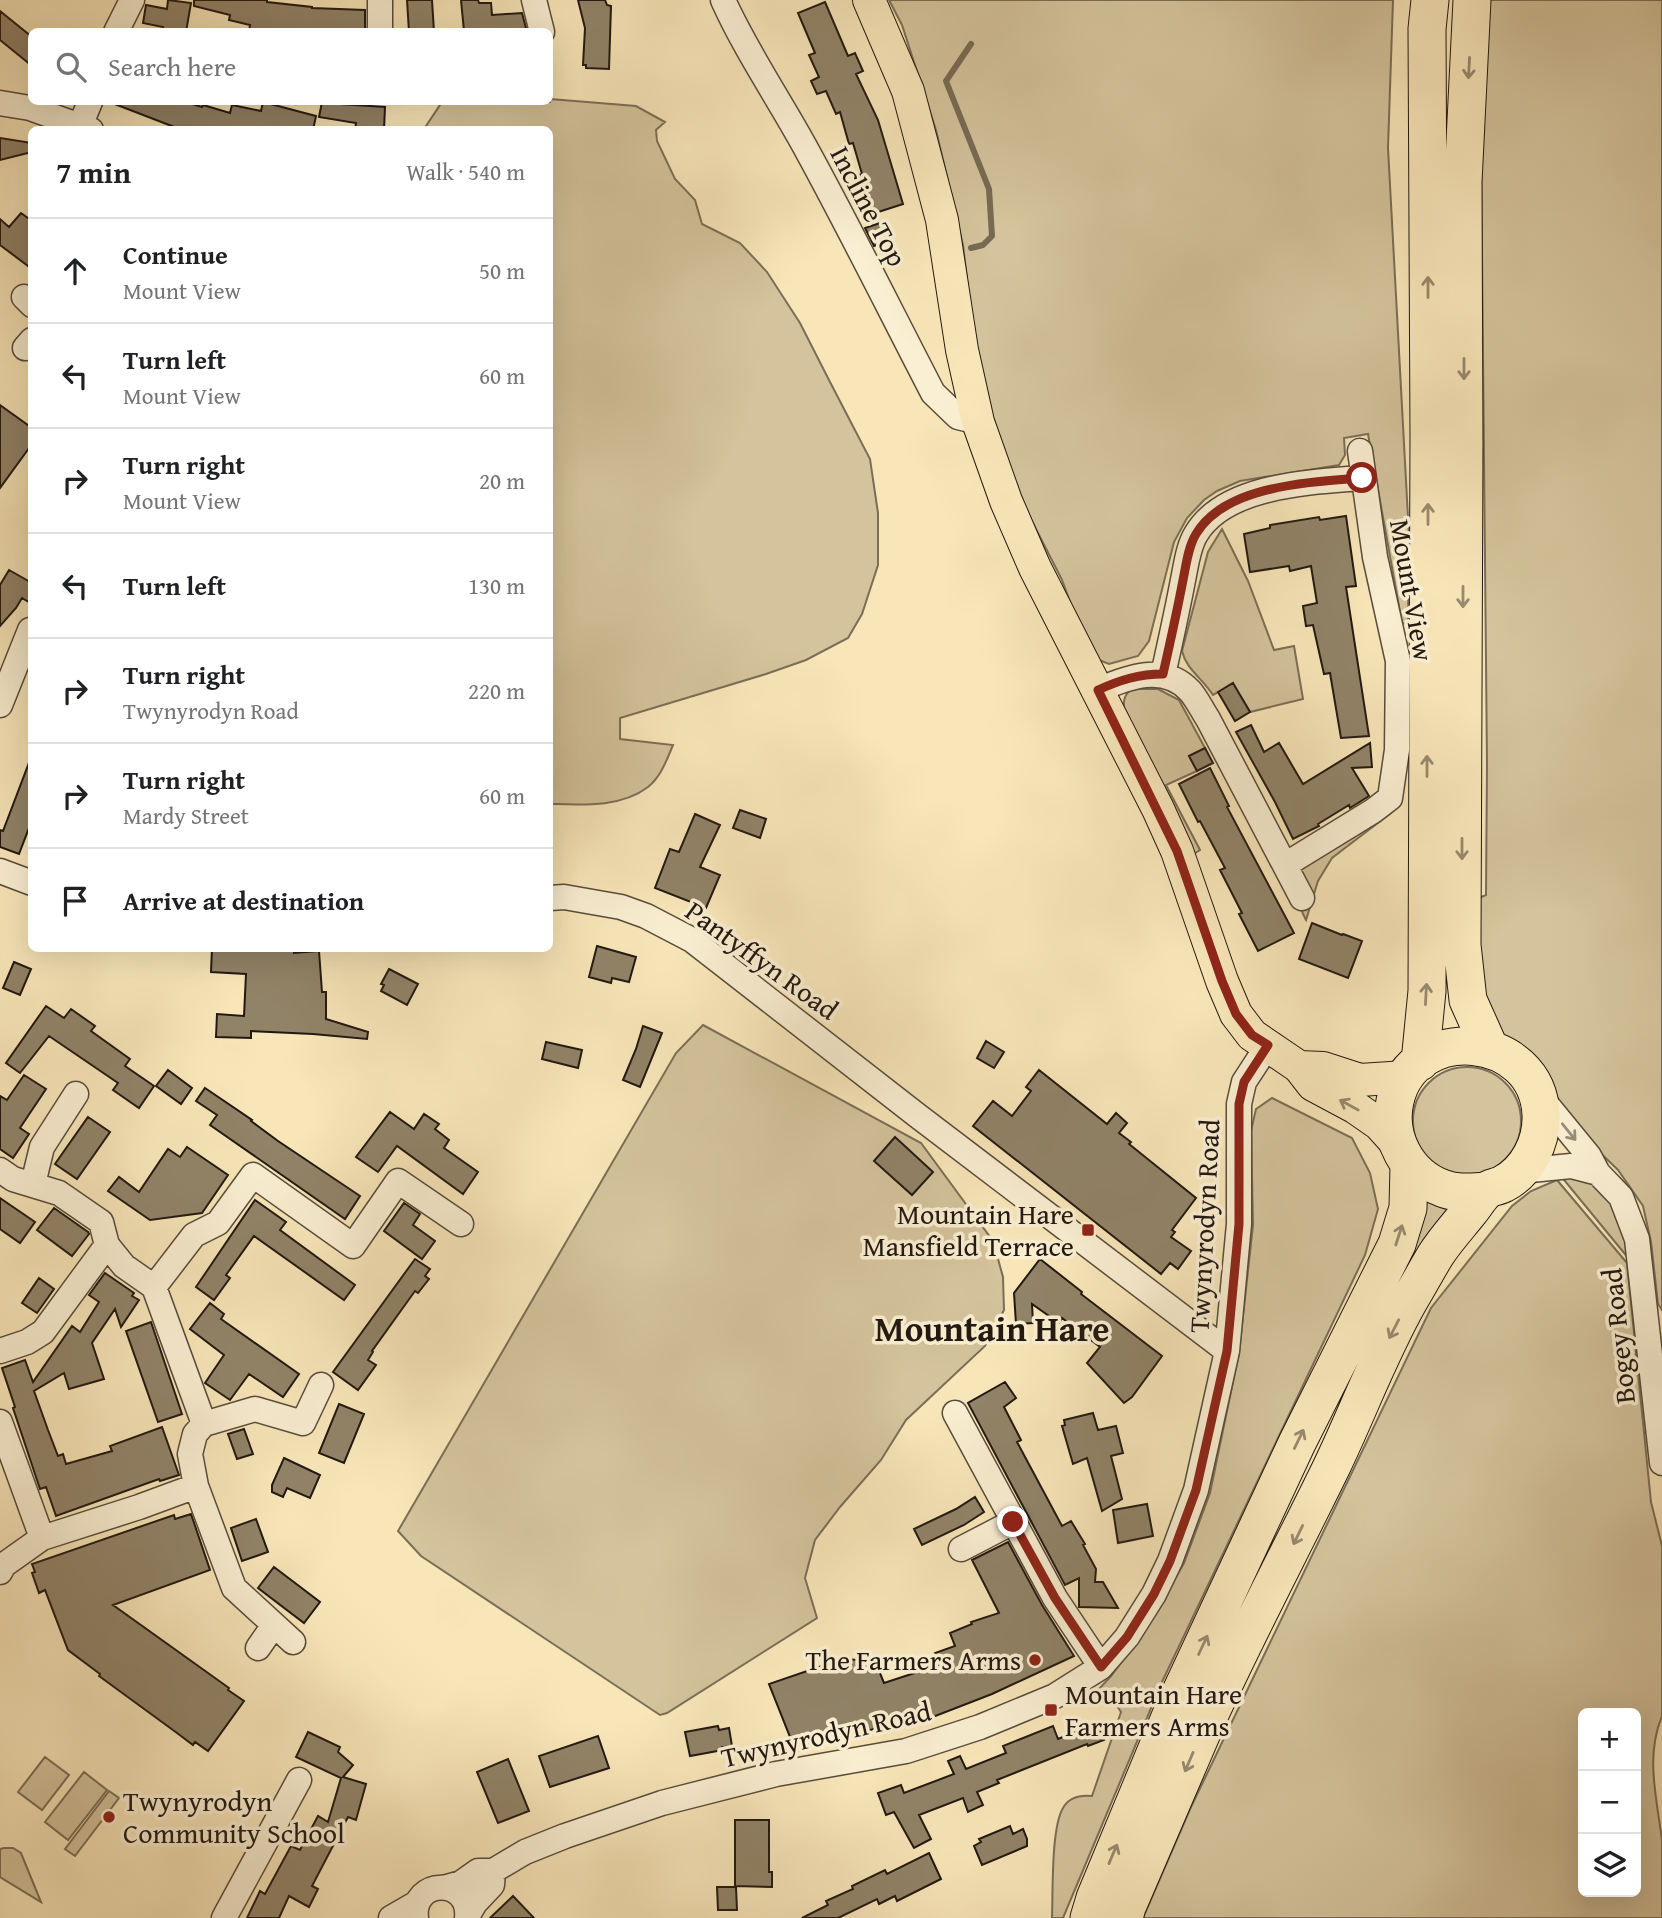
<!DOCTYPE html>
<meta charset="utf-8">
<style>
body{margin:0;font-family:"Gentium Book Plus",serif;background:#f6f6f6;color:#202124}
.controls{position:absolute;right:21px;bottom:21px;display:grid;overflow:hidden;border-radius:10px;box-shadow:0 7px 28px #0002}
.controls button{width:63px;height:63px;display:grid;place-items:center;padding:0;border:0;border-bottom:2px solid #e0e0e0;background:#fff;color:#202124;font:35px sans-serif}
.stop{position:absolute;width:21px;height:21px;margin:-16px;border:5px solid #8f2418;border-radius:50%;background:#fff}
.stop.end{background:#8f2418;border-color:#fff;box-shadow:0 2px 7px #0008}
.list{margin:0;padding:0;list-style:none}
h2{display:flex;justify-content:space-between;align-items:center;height:91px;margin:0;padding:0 28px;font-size:30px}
h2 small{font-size:23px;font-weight:400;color:#757577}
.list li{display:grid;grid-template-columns:46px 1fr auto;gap:21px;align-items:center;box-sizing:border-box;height:105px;padding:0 28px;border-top:2px solid #e0e0e0}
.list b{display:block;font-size:26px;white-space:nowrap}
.list p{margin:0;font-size:23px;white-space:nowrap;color:#757577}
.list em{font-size:23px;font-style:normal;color:#757577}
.icon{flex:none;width:38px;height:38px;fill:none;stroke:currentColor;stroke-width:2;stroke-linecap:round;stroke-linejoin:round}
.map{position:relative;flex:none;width:1662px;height:1918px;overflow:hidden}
.search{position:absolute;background:#fff;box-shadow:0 7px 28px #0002;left:28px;top:28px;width:525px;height:77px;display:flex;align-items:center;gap:18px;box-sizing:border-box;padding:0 24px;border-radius:10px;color:#757577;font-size:26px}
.panel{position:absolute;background:#fff;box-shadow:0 7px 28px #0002;left:28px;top:126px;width:525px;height:826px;border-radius:10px}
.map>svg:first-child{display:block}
</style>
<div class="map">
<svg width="1662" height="1918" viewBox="0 0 1662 1918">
<rect width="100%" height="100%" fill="#f8e6b9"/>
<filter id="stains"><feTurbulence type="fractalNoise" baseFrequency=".00286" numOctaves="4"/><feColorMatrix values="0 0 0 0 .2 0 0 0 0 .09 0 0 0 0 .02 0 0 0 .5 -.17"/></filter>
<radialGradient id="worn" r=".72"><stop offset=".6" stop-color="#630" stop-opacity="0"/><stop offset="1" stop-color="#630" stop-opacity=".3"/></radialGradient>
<path fill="#d4c39c" stroke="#7b6e56" stroke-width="2" fill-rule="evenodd" d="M889,0h504l-5,148 21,388 -1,88 -6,-1 -34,-189 -24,4 1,17 -6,10 -99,16 -23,10 -13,9 -17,18 -13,24 -25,99 -11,15 -29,8 -10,-4 -27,-53 -10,-27 -53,-104 -30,-94 -16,-137 -27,-115 -34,-105z
M1486,0h176v1310l-4,-6 -7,-62 -8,-36 -25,-36 -30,-29 -87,-106 -21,-48 -1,-89 7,-3 1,-131 -6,-610z
M550,99l86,7 29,16 -9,8 1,11 18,38 20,21 7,24 38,19 27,29 33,51 30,59 40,77 8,54v52l-16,49 -14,24 -42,22 -40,14 -146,44v21l53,6c-6,14 -12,32 -25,42 -26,20 -63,18 -95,17l-3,2v-676l-126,-1 18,-27h108z
M1222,529l26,52 26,69 20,-4 9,53 -53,13 -17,-28 -20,11c-10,-16 -27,-26 -31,-44l26,-99z
M1136,685l3,4h19l21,11 26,48 -16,8 8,15 -31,14 34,65 -8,5 -67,-141c-3,-14 -1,-20 11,-29z
M1388,810l3,3 -59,45 -14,23 -12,39c-10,-17 -8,-37 -5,-57z
M703,1025l218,118 72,98 10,36 1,33 -19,36 -79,74 -25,40 -41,47 -25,33 -10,38 12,40 -150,95 -7,2 -239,-159 -23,-25 278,-478z
M1413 1121a54 54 0 1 1 108 0a54 54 0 1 1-108 0Z
M1272,1098l80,40 18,35 8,36 -13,46 -203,427 -99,236h-11c1,-26 -1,-90 11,-110 6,-11 18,-13 29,-12l29,-84 -6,-9 -17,-13 13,-14 25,-33 27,-43 21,-37 26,-70 29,-140 14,-128 -2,-94 5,-22z
M1560,1175l36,10 16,17 12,23 5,34z
M1557,1180l70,83 24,239 11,44v170c-17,41 -5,82 0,125 0,25 0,52 0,77h-519l48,-111 240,-499 81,-102 19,-15zM1583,1713h53v179h-53z
M1425,1198l34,11 -61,89 -11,-9z
M45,1757l24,18 -27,35 -24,-18z
M84,1772l23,18 -39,50 -23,-18z
M109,1791l10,7 -44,58 -10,-7z
M4,1848h9l8,5 20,49 -41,-25v-28z"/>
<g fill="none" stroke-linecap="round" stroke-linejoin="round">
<path stroke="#776a54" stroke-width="6" d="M971,248l12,-3 9,-9 -3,-47 -43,-108 25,-37"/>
</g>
<path fill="#918368" stroke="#221811" stroke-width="2" d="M168,0l23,3 -5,29 -23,-3v-2l-20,-4 3,-18 21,4z
M194,0h73v2l45,5v1l53,2v22h-116l1,-7 -21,-5 1,-5 -36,-9z
M407,0h25l2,32h-25z
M461,0h17l1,3h12l1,12 30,-2 5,19 -63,-1z
M578,0h27l2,5 4,1 -2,63 -23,-1v-3h-3l2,-37z
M825,2l23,54 7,-3 8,18 -7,3 22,46 25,84 -34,11 -13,-39 6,-2 -9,-31 -4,1 -9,-32 -4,2 -10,-23 -9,3 -6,-13 8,-4 -10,-22 6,-2 -17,-40z
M0,11l32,26v29l-32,-26z
M112,102h74l16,5 1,-2 27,8 2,-8 29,6 2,-9 53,14 -3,14h-131l-70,-27z
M322,102h20l-1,2 44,3 -1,23h-29l1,-7 -37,-6z
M0,138l32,5v9l-32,8z
M21,213l11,8v48l-32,-24v-26l9,8z
M883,222l7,18 -16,6 -9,-18z
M0,405l32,23v16l-32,44z
M1346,516l10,70 -10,1 23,149 -28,2 -11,-65 -6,1 -11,-49 -7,1 -3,-20 14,-3 -6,-37 -21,5 -1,-5 -39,6 -6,-38 26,-6v-3l49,-8 1,3z
M9,570l23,13v21l-10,-6 -6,10 -16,18v-41z
M1233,683l17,29 -15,9 -17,-29z
M1251,725l13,27 15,-9 24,41 67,-41 2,24 -20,1 17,28 -19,12 -1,-3 -31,19 1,2 -26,13 -18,-37 -39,-70z
M1205,748l8,15 -16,8 -8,-15z
M30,760h2v60l-13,34 -19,-7v-17l3,1z
M1210,768l19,38 -2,1 67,126 -36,18 -19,-37 3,-1 -22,-43 5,-2 -25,-47 -2,1 -19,-38z
M740,810l26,9 -6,19 -27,-10z
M695,814l25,11 -20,42 20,8 -14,33 -51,-20 15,-39 9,3z
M1312,923l30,12 1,-1 19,7 -14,37 -49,-19z
M597,946l39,11 -7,25 -17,-4 -1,5 -22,-6z
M212,948h82v5l25,-2 3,41h4v27l42,13 -1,7 -54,-5 -62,-3v7l-35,-1 1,-23 27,2 2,-42 -35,-2z
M14,962l17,7 -11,26 -17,-7z
M389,969l29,15 -11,21 -26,-14 3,-6 -3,-1z
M46,1006l18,12 7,-9 24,17 -4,5 39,28 -5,7 29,20 -15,22 -26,-18 5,-7 -69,-47 -29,37 -14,-10z
M643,1026l19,7 -22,54 -17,-7 13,-31z
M986,1041l18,11 -10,16 -17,-10z
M546,1042l36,8 -4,18 -36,-9z
M168,1070l24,18 -11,16 -25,-18z
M1039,1070l68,54 9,-11 11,10 -8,10 12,9 -2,2 67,54 -24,32 3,2 -4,5 20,14 -13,18 -8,-6 -9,11 -188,-148 20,-25 19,15 19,-25 -5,-4z
M24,1075l22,14 -26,39 9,6 -16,24 -13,-9v-53l7,4z
M205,1088l47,32 -1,1 27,20 82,55 -15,23 -135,-94 7,-10 -21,-14z
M390,1112l24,17 10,-15 15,10 -4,5 14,11 -5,8 34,24 -15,22 -66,-48 -19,26 -22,-15z
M88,1117l22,15 -33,47 -22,-15z
M895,1137l38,35 -21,23 -38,-34z
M187,1147l41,28 -26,38 -52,7 -42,-29 11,-14 20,15 29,-43 12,8z
M0,1198l35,24 -15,21 -20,-14z
M255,1200l31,22 -6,8 75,55 -11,15 -90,-64 -28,39 4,3 -16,22 -18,-13z
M404,1203l16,11 -7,11 22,16 -13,18 -38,-28z
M54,1208l34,24 1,2 -17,22 -35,-26z
M415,1259l15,10 -5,7 4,3 -11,14 -3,-2 -43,60 1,1 -5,8 8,5 -18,25 -25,-18z
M1040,1259l42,33 -1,2 81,62 -30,41 -8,6 -37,-40 13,-16 -38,-29 -3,5 -27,-19 1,19 -17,1 -2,-31z
M105,1273l29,20 -2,3 7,4 -18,27 -6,-18 -23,34 12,36 -35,10 -5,-16 -30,18 14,39 10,26 5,-2 3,10 46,-13 -2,-5 52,-19 17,48 -19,6 -1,-2 -103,37 -10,-29 -6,2 -27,-81 2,-1 -13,-39 23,-8 8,22 39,-56 8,6 19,-30 -10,-7z
M39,1278l15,11 -17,24 -15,-10z
M210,1303l14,11 -3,5 78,55 -16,23 -34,-23 -19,26 -25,-17 19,-28 -34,-26z
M151,1322l31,92 -24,8 -32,-91z
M1005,1382l11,16 -12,9 17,33 -4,2 45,84 9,-5 14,23 -2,1 13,24 -1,13h8l15,26 -39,-1v-29l-14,7 -97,-182z
M339,1404l25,10 -20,49 -25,-10z
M1093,1413l5,17 18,-4 7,27 -12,3 11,43 -20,12 -15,-53 -14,6 -11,-38 3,-1 -1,-5z
M244,1429l9,25 -16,5 -9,-25z
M284,1458l36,17 -10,23 -23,-10 -4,9 -11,-5v-7z
M975,1497l9,15 -20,13 -42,20 -8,-16 42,-20z
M1147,1504l6,32 -35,7 -5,-33z
M191,1514l19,56 -97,35 116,83 -1,2 16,11 -36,50 -13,-9 -2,3 -16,-12 -78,-57 1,-2 -32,-24 -23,-60 -6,3 -7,-20 3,-1 -3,-8 142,-49 1,4z
M256,1519l12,33 -26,9 -11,-33z
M1008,1542l34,63 32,51 -82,38 -85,33 -3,-9 -36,13 -1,-3 -71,24 -27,-68 73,-25 33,2 9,22 55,-18 -4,-12 20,-7 -5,-13 22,-9 -1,-2 28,-9 -27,-53z
M274,1567l46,35 -16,21 -46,-35z
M1097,1723l7,17 -16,6 -1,-2 -90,36 2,3 -22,9 6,13 -15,7 -5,-14 -44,17 12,24 -17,9 -20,-36 -8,3 -8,-22 23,-8 3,8 50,-19 -6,-13 12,-5 6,13 40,-16 -3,-7 50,-20 5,13z
M718,1726l1,4 10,-2 3,18 -10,1 1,3 -33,6 -5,-24z
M308,1732l32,15 -2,5 15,13 -10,12 23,7 -10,36 -8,-3 -36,69 6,3 -9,18 -20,-11 -10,22h-32l13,-27 5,3 26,-48 9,4 18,-34 10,6 13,-44 -45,-21z
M598,1736l11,32 -59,19 -11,-31z
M508,1759l21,52 -31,12 -21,-51z
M735,1820h34v52h3v15l-37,-1z
M1010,1826l3,8 10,-5 4,10v7l-45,19 -8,-19 7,-4 -2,-3z
M929,1853l12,26 -44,22 -2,-5 -16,8 -2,-5 -39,19h-36l26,-13 -2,-4 27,-12 -1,-3 33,-16 2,4z
M717,1887h19l1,23h-19z
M513,1896l21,22h-44z"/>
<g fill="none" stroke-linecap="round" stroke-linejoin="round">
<g stroke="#584c3b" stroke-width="27">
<path id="minor" d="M380,0v32
M534,0l8,32
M723,0c23,51 54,96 81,145 45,82 86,165 129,248l25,24 20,5
M116,32l16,-32
M0,103l30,5 61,22
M80,126l10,-24
M24,297l8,8
M25,348l7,-8
M1163,675c7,-32 14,-63 20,-95 3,-14 5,-33 13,-46 29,-49 115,-52 166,-56
M1098,690c30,-13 66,-27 92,1 7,8 12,19 18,28l94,179
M0,705l30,-75
M1285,865l88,-54 17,-13 7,-48 1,-89 -23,-104 -15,-106
M0,871l32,12
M550,898l14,-1 57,10 25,9 46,24 226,176 309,235
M1539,1095l50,61 9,17 23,24 16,42 25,224
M0,1170l13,9 46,14 42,29 6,23 17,21 30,21
M1520,1171l51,-5 27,7
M33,1184l9,-37 34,-53
M154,1287l40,-52 24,-12 35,-48 100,71 45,-65 63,43
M154,1287l50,137
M0,1351l27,-9 16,-10 64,-87
M955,1413l100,185 46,69
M0,1422l42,116
M204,1424l-9,10 -5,20 6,32 38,102 59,54
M204,1424l51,-15 48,14 18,-38
M961,1549l52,-27
M0,1572l4,-7 38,-27 97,-31 57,-21
M258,1648l16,-23
M447,1887l14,-4 17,-12h15l32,-19 40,-16 97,-33 114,-29 130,-23 74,-24 75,-31 46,-29 26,-30 27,-43 16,-33 26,-71 31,-139 12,-127v-120l5,-22 24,-37
M468,1915l7,-12 17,-18 1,-14
M224,1918l75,-138
M391,1918l26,-15
M416,1918c-5,-40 55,-41 51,0"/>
</g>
<g stroke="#221811" stroke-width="34">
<path id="major" d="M869,0l39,91 34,129 20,130 16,72 28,79 29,67 123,241 19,42 45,130 14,33 16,21 47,32 14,18 43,23 23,16 19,21
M1299,1067l24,1 37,12 46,-3"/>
</g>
<g stroke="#221811" stroke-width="39">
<path id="highway" d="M1472,0l-9,182 1,261 -2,502 6,55 22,49
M1420,1062l7,-71 2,-554 -2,-408 3,-29
M1089,1918l6,-20 83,-200 119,-255 100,-199 11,-36 1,-43
M1124,1918l3,-11c28,-64 55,-129 83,-193 38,-83 81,-164 121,-246 27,-56 48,-114 78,-167 9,-15 17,-30 26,-45 10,-16 23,-30 35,-45 5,-6 10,-15 16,-20 4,-4 12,-4 17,-7 25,-13 39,-42 38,-69 -3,-83 -128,-95 -146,-14 -8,36 12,74 47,87 14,6 29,4 44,3"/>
</g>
<use href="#minor" stroke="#faefd2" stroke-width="24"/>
<use href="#major" stroke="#f8e6b9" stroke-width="32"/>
<use href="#highway" stroke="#f8e6b9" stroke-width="37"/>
</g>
<defs><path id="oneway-shaft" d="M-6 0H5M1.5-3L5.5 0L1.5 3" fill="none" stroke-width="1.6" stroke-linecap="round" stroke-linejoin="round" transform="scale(1.75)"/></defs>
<g stroke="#98896d">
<use href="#oneway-shaft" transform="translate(1469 68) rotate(93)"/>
<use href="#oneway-shaft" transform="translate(1428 287) rotate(-90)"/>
<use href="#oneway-shaft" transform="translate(1464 369) rotate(90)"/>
<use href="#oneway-shaft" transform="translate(1428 514) rotate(-90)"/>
<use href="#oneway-shaft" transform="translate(1463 597) rotate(90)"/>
<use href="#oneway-shaft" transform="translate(1427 766) rotate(-90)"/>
<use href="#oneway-shaft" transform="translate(1462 849) rotate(90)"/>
<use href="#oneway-shaft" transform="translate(1426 994) rotate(-87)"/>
<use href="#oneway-shaft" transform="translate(1349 1105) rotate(-151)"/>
<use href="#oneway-shaft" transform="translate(1399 1235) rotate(-72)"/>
<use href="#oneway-shaft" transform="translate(1394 1329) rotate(117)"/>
<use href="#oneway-shaft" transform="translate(1299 1439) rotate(-64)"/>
<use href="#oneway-shaft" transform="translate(1298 1535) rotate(116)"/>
<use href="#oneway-shaft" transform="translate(1203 1645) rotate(-65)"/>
<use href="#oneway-shaft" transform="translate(1189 1762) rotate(113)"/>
<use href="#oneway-shaft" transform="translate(1113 1854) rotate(-67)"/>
</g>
<use stroke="#998e7b" href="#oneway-shaft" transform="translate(1569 1132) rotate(51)"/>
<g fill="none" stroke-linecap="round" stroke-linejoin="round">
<path stroke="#8f2418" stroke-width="9" d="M1013,1522l42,76 46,69 26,-30 27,-43 16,-33 26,-71 31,-139 12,-127v-120l5,-22 24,-37 -16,-10 -16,-21 -14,-33 -45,-130 -79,-161c22,-10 41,-16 65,-16 7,-31 14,-62 20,-94 3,-14 5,-33 13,-46 29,-49 115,-52 166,-56"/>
</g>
<g fill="#8f2418" stroke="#faefd2" stroke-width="2.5">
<rect x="1081" y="1223" width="14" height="14" rx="3.5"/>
<circle cx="1035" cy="1660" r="7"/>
<rect x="1044" y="1703" width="14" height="14" rx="3.5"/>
<circle cx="109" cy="1817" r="7"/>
</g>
<g text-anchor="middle" stroke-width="7" stroke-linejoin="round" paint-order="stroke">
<g font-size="28" fill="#221811" stroke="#faefd2">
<text transform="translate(869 206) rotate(62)" y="10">Incline Top</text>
<text transform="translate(1412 590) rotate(80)" y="10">Mount View</text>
<text transform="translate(762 960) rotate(36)" y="10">Pantyffyn Road</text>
<text transform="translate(1204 1226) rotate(-87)" y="10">Twynyrodyn Road</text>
<text transform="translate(1618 1336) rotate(-96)" y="10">Bogey Road</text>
<text transform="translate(826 1734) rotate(-13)" y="10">Twynyrodyn Road</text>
</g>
<g font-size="28" fill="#221811" stroke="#faefd2" text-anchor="end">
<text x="1074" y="1224">Mountain Hare<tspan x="1074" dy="32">Mansfield Terrace</tspan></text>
<text x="1021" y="1670">The Farmers Arms</text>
<text x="1065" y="1704" text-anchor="start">Mountain Hare<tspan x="1065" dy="32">Farmers Arms</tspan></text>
<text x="123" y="1811" text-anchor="start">Twynyrodyn<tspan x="123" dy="32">Community School</tspan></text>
</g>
<g font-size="35" font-weight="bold" fill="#221811" stroke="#faefd2">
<text x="992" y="1341">Mountain Hare</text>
</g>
</g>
<rect width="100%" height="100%" filter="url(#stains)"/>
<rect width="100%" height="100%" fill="url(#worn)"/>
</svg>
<div class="controls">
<button>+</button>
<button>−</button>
<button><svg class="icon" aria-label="layers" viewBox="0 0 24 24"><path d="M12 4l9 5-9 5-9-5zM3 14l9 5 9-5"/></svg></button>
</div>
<div class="stop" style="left:1362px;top:478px"></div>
<div class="stop end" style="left:1013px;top:1522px"></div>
<div class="search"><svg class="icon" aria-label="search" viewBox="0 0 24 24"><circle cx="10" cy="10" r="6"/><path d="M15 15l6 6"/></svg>Search here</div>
<section class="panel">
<h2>7 min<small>Walk · 540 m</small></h2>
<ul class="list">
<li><svg class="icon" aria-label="ahead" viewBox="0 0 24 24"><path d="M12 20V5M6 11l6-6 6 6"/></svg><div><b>Continue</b><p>Mount View</p></div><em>50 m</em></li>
<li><svg class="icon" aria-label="left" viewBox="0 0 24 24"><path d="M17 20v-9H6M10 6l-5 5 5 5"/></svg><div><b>Turn left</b><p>Mount View</p></div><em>60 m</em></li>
<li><svg class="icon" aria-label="right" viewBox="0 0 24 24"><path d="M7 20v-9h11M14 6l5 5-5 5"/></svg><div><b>Turn right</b><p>Mount View</p></div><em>20 m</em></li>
<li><svg class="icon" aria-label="left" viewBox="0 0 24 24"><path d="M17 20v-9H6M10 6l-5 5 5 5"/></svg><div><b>Turn left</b></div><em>130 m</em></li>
<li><svg class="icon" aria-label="right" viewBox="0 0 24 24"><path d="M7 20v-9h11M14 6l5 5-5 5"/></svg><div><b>Turn right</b><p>Twynyrodyn Road</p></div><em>220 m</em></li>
<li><svg class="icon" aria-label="right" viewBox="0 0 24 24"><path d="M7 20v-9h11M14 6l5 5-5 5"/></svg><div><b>Turn right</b><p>Mardy Street</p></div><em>60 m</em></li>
<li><svg class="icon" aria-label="arrive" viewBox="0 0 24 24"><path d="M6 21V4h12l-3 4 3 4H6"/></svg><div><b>Arrive at destination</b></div></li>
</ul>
</section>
</div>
